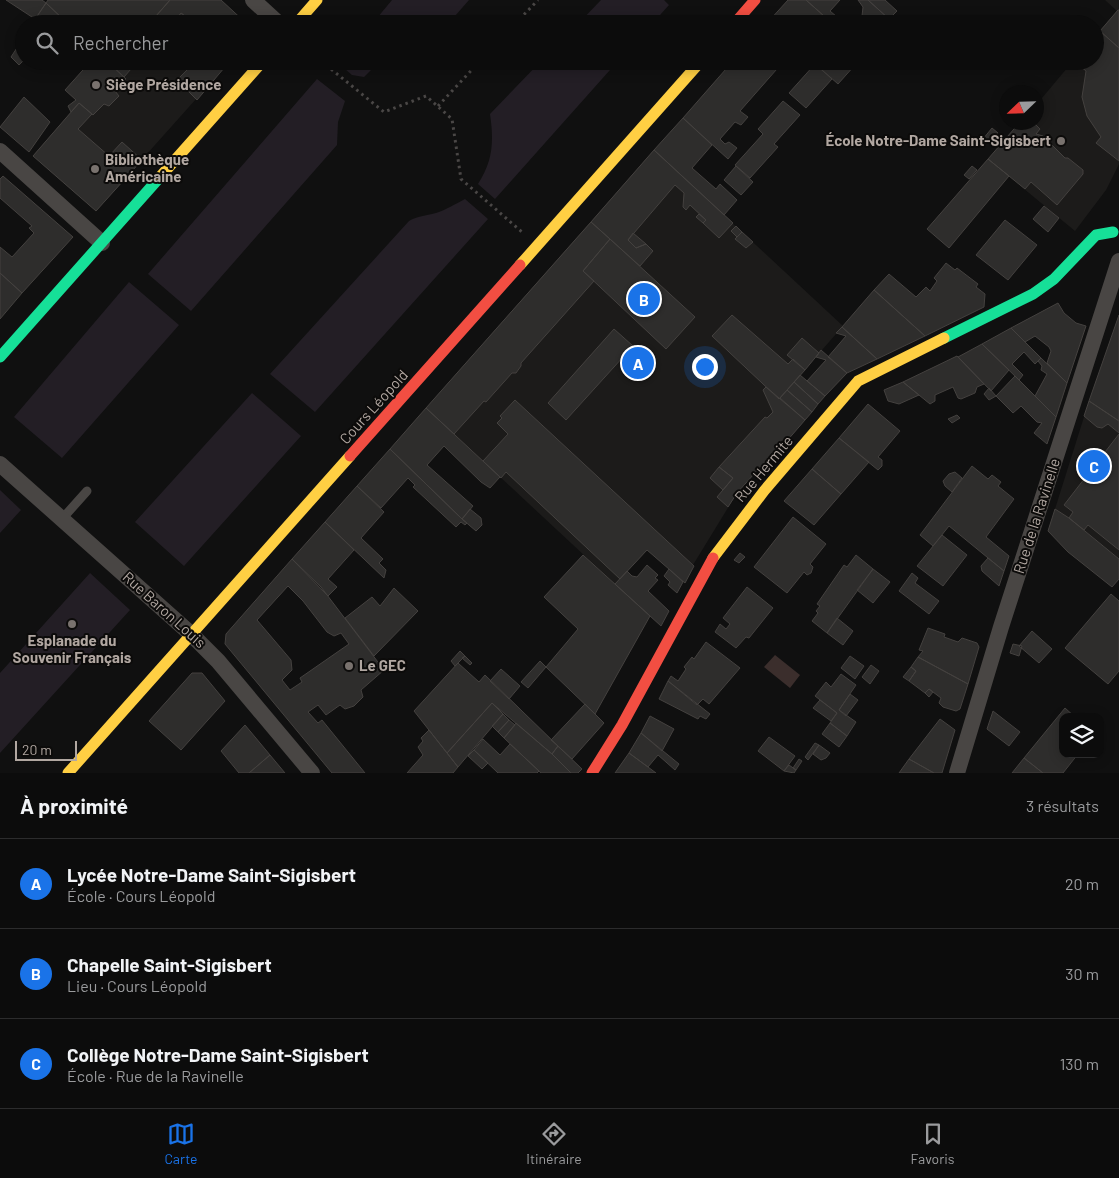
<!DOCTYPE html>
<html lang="fr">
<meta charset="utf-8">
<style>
body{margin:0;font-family:Barlow,sans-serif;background:#1a1a1a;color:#f1f3f6}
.controls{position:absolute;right:15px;bottom:15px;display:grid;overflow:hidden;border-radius:10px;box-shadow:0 2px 12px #0003}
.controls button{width:45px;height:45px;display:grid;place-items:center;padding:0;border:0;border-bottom:1px solid #2c2c2d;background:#0c0c0c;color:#f1f3f6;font:25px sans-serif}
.compass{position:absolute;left:999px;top:85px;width:45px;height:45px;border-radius:50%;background:#0c0c0c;box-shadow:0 2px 12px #0003;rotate:247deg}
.scale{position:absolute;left:15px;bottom:12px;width:62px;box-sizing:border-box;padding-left:5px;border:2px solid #b1a7a1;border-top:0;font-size:14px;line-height:18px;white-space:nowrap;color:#b1a7a1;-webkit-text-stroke:4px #0c0b0a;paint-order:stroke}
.you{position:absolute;left:704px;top:366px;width:18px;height:18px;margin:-12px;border:4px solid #fff;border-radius:50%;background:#1a73e8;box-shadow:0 0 0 8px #1a73e833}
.badge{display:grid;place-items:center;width:32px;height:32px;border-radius:50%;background:#1a73e8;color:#fff;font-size:16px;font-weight:700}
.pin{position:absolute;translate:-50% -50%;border:2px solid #fff;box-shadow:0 1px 5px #0006}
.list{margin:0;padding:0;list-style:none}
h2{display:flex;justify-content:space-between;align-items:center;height:65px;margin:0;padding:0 20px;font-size:21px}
h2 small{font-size:16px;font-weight:400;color:#9a9b9d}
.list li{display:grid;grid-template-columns:32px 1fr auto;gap:15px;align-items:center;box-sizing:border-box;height:90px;padding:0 20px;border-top:1px solid #2c2c2d}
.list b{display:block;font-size:19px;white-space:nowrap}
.list p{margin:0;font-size:16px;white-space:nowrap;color:#9a9b9d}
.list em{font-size:16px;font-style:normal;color:#9a9b9d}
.icon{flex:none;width:28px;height:28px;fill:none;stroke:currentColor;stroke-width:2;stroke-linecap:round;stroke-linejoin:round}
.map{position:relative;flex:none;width:1119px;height:773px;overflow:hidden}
.search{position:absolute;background:#0c0c0c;box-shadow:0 2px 12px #0003;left:15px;right:15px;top:15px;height:55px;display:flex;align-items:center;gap:12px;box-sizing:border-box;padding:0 18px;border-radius:28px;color:#9a9b9d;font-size:19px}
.sheet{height:335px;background:#0c0c0c}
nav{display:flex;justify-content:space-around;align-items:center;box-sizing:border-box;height:70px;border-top:1px solid #2c2c2d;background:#0c0c0c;font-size:14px;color:#9a9b9d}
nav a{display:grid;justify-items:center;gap:2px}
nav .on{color:#1a73e8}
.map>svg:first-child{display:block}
</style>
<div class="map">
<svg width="1119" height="773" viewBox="0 0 1119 773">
<rect width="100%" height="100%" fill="#101010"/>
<path fill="#1c1b1a" d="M1105,0h14v164l-13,26 -31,41 -87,-72 32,-36 16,-1 1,-18 36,-43h22v-25l22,-25z
M91,61l21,5 4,-5h114l-134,150 -63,-55 46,-53 -14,-13z
M654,150l189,176 -63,72 25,22 -32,37 -2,-2 -34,38 -44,72 -8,18 -38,-33 -32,34 -189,-176z
M1089,401l30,20v138l-50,-41 -14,-9z"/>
<path fill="#231e25" d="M392,0h77l-21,24h-76z
M601,0h63l5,5 -17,19h-74z
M340,61h55l-24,9 -7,7 -12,-2 -14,-12z
M541,61h77l-123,138 -17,-15c15,-23 16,-43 12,-70z
M317,79l28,22 -7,21 -1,23 -146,166 -43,-37z
M465,199l23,20 -173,193 -45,-38 139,-153c9,-5 16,-5 27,-8 10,-3 19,-9 29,-14z
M129,282l50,43 -117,133 -48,-41z
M252,393l49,43 -117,130 -49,-44z
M0,490l21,20 -21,23z
M90,573l40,37 -130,143v-80z"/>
<path fill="#3b2e2c" d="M775,655l25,20 -10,13 -26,-21z"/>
<path fill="#2e2d2c" stroke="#44413f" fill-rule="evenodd" d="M6,0h36l4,3 -11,16z
M48,0h122l-21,24h-81l-22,-21z
M170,0h51l26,24h-67l5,-8 -4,-3 -9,11h-23z
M788,0h18l27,24h-64l-1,-2z
M806,0h34l-10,11 13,11 6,1 8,-1 5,-6 1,-9 -5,-7h10l21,19 -4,5h-52z
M868,0h17l12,11 -8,8z
M46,3l16,15 -5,6h-25z
M1118,10h1v38l-19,-17z
M181,13l4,3 -5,8h-8z
M1100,31l19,17v113l-23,-18 5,-6 -14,-21 -5,-19 4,-26 -12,-10h21v-25z
M24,37v23l-5,5 -8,-8z
M91,61h16l19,18 -11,12 4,5 -10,10 -5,-2 -11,11 -14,-12 -8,9 -3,-6 8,-6 -11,-10z
M116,61h22l-14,16 -12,-11z
M177,61h53l-33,39 -20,-20 10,-10z
M733,61h51l-44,50 8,6 -7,8 -6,-3 -15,17 5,5 4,-2 8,6 -9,11 -45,-41z
M812,61h38l5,4 -17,19z
M815,64l17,15 -26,29 -17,-15z
M24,97l26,25 -21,30 -29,-25z
M783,101l17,14 -26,29 4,3 -28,31 -15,-13 28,-31 -5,-5z
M79,103l13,11 -14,15 31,27 13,-14 20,18 -46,51 -63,-55z
M683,118l29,27 -20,23 24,21 4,-5 17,16 -13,15 -70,-65z
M1020,122h13l7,7 -4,5 7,2 22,22h3l15,12v4l-26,31 -26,-23 -6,7 -37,-30z
M992,128l6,5 -9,10 -6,-4z
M654,150l79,73 -14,15 -16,-15 3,-3 -16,-15 -4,5 -3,-3 1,-14 -9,-8 -47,55 8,8 10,-4 7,7 -13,15 -49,-44z
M988,159l21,17 -60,72 -22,-19z
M736,166l17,16 -12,13 -17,-15z
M972,166l5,4 -8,9 -5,-4z
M3,176l70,61 -51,56 -22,-20v-26l12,10 22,-24 -5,-5 3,-2 -32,-28v-19z
M1044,206l15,12 -11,14 -15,-13z
M699,214l7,6 -3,3 -7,-6z
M1005,220l32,25 -29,35 -32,-25z
M591,222l19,17 -27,32 11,10 -73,82v3l-5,7h-4l-26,29 -2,-1 -30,33 -28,-26z
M736,226l6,6 -5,5 -6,-6z
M742,232l11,10 -7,6 -11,-9z
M633,233l13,11 -10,4 -8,-8z
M610,239l85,78 -29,32 -83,-78z
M946,263l9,7 2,-2 21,16 -2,3 9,7 -1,13 -59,29 -51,-46 15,-16 27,23 10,-10 4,4 7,-10 -3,-3z
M0,273l22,20 -22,26z
M874,290l51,46 -48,23 -35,-32z
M1058,303l6,10 12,10 10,3 -19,57 -20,-20 4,-12 -2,-4 -14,-11 -10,6 -14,-14z
M732,315l56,49 5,-5 12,11 -26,29 -67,-63z
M1119,315v106l-30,-20z
M842,327l35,32 -30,14 -19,-16 18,-21 -10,-3z
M1011,328l30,30 -6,6 -11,-12 -12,12 11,11 -4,5 -37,-36z
M614,329l19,17 -67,74 -18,-17z
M802,338l17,15 -14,17 -18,-15z
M982,344l27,26 -18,21 -33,-34z
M821,350l26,23 -22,23 -18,-15 19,-21 -10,-3z
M957,356l27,28 -7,3 -2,6 -14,6 -3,-1 -5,-11 -18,8v6l-5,3 -27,-22z
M1041,358l26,25 -11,34 -21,-21 12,-22 -6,-4 1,-4 -4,-5z
M800,375l25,21 -7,8 -24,-22z
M1015,376l41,41 -9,27 -13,-11 8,-10 -5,-1 -16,-16 -8,7 -17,-17z
M794,382l24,22 -6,8 -25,-22z
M903,382l16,13 -20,9 -11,-3 -4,-11z
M766,387l39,33 -32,37 -2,-2 -34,38 -9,14 -11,-10 16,-19 -14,-11 46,-50 2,1 6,-6 -10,-22z
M989,388l7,8 -7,4 -5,-6z
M787,390l25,22 -7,8 -25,-22z
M515,400l179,166 -9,17 -38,-33 -27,29 -114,-107 -5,6 -18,-17 25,-27 -11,-11 5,-5 -2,-2z
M1089,401l30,20v12l-11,-9 -6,4 -5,-1 -13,-11z
M868,404l32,27 -22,26 4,3v6l-4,4 -39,-32z
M426,408l74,69 -10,11 -9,-6 -37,-36 -17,19 46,41 -11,13 -72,-70z
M957,415l3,3 -8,5 -4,-4z
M1119,434v116l-31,-25 -4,5 -15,-12 4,-6 -9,-7z
M839,438l30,24 -28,32 -29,-25z
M390,449l72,70 5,4 -2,2 -4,-3 -5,5 -43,-40 2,-2 -7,-7 -27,30 -24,-22z
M972,466l16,13 4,-4 9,7 -3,4 16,13 -28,38 23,19 -5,15 -55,-45 -16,20 -13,-11z
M719,467l14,11 -10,12 -13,-12z
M812,469l29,25 -27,31 -30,-24z
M955,472l7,6 -10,14 -7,-6 -2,-5 6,-7z
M357,486l27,26 -23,26 22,21 -4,4 7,7 -2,8 -59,-56z
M470,509l11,9 1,7 -6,6 -14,-12z
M1055,509l14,9 50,41v20l-7,8 -44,-35 -20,-21z
M793,517l33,27 -16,20 3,3 -2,6 -4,2 -3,-3 -17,21 -33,-26z
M325,522l29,28 -26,29 9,8 -9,9 -36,-37z
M942,535l25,20 -24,31 -26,-20z
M740,553l5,4 -6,6 -5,-3z
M583,555l67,61 -55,98 -49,-47 32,-38 -34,-32z
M856,555l17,14 -46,64 -15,-12 6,-8 -2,-2 4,-5 -3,-2 27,-39 3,2z
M988,558l16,13 -5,15 -17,-15 -1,-5z
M292,559l29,28 63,83 -23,20 2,7 -9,9 -9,3 -5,-4 -14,10 -8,-10 -10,7 10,11 4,-3 43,53h-33l-107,-129 1,-10zM288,586l15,15 24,31 7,4 7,-3 8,11 -49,34 2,4 -12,8 -8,-10 10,-10 -1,-10 -34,-40z
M647,565l11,10 -3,3 3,2 -10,11 21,20 -8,15 -46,-42 12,-13 5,5 5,1z
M669,569l14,13 -6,11 -9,-8 2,-3 -6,-6z
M873,569l17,13 -17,21 -16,-13z
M912,573l6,5 -3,5 24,18 -10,13 -30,-23z
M747,587l26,21 -24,30 -3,-1 -10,11 -21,-16 5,-8 6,5 4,-5 -7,-6z
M394,588l24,23 -44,45 -29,-38 27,-21 8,9z
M1111,594l8,7v70l-11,13 -43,-36z
M837,618l16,13 -10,14 -16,-12z
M928,628l17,6 -1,3 14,5 4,-4 15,5 2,4 -11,37 -50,-27 5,-6 -4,-1z
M1032,631l20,18 -13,14 -20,-17z
M706,642l34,26 -31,36 -6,-5 -6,6 -29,-24 3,-5 7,5 8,-12 -2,-2 8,-10 2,2z
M1013,644l9,2 -3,10 -9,-3z
M460,651l5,5 -10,10 -4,-5z
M465,656l7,7 -2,2 -8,-7z
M850,656l14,10 -9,13 -14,-11z
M918,657l50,27 -8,25 -4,2 -13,-4 -4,-4 2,-5 -12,-9 -4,4 -16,-12 7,-10 -5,-4z
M540,661l6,6 -18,21 -7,-6z
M458,663l21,19 6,-7 73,71 -6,8 -60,-51 -45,50 -33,-42z
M871,665l8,6 -9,13 -8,-7z
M911,667l5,4 -7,10 -6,-4z
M501,669l19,17 -11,13 -19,-18z
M192,673h10l23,28 -44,49 -32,-29z
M841,674l15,11 -17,25 17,12 -9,14 -17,-13 7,-10 -22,-17 11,-14 5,5z
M668,681l42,33 -4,5 -6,-3 -2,3 -39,-20z
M929,689l4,3 -4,5 -4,-4z
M850,694l8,6 -12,16 -7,-6z
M820,700l17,13 -6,8 -18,-13z
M492,703l11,11 -45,53 -11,-14z
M585,704l19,19 -32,36 -21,-19z
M1065,708l10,9h-12v37h15l-15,19h-20l-19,-15z
M993,711l27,21 -11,14 -22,-17z
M503,714l6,6 -11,12 -6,-6z
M650,716l24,13 -12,22 -21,-18z
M940,719l15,11 -13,43h-8l-25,-14z
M509,720l6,5 -11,13 -6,-6z
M516,723l36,31 19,19h-30l-37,-35z
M830,723l17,13 -8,11 -17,-13z
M245,725l25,30 -21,18h-10l-18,-22z
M429,730l29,37 -5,6h-46l16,-18 -5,-8 5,-6 -2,-3z
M641,733l38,31 -4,6 -17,-15 -10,12 -19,-14z
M769,737l26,19 -11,15 -26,-20z
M483,739l17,16 10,-11 29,27 -2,2h-39l-24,-23z
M815,743l4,2 -11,15 -3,-3z
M819,745l11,8 -4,5 -5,2 -8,-6z
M558,746l24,23 -4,4h-7l-19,-19z
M474,750l14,13 -6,6 -14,-13z
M629,753l19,14 8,6h-41z
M270,755l15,18h-36z
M1024,758l19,15h-31z
M799,759l3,2 -6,9 -3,-2z
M909,759l25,14h-35z
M789,765l7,5 -2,3 -10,-2z"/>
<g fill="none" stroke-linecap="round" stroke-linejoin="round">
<path stroke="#4a4746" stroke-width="3" stroke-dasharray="2.5 4" stroke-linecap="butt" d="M515,24l23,-24
M321,61l63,51 42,-16 26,23 9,60 61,53
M438,106l42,-45"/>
<path stroke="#494644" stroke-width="9" d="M62,519l25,-28"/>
<path stroke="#494644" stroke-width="16" d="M253,0l26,24
M0,151l102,92
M0,464l191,170 27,27 94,112
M957,773l44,-146 118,-366"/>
<path stroke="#16e098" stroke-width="11" d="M944,338l89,-44 21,-15 42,-44 17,-3
M0,357l160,-180"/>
<path stroke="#ffcf43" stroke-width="11" d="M296,24l21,-24
M160,177l103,-116
M520,265l181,-204
M713,558l51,-67 94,-110 86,-43
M68,773l282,-317"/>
<path stroke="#f24e42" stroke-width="11" d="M734,24l21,-24
M350,456l170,-191
M592,773l30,-48 91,-167"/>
</g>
<g fill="#79726e" stroke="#0c0b0a" stroke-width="2">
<circle cx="96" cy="85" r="5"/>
<circle cx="1061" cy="141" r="5"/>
<circle cx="95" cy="169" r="5"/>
<circle cx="72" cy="624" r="5"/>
<circle cx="349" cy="666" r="5"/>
</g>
<g text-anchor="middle" stroke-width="4" stroke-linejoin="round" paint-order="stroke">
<g font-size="15" font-weight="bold" fill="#b1a7a1" stroke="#0c0b0a" text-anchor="start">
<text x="106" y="90">Siège Présidence</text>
<text x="1051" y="146" text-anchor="end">École Notre-Dame Saint-Sigisbert</text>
<text x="105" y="165">Bibliothèque<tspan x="105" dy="17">Américaine</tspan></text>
<text x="72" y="646" text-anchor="middle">Esplanade du<tspan x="72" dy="17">Souvenir Français</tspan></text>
<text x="359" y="671">Le GEC</text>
</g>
<g font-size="15" fill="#b1a7a1" stroke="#0c0b0a">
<text transform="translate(374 407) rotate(-48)" y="5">Cours Léopold</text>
<text transform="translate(764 469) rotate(-50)" y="5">Rue Hermite</text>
<text transform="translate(1037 516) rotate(-72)" y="5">Rue de la Ravinelle</text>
<text transform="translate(164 610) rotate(42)" y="5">Rue Baron Louis</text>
</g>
</g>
</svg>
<div class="controls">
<button><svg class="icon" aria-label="layers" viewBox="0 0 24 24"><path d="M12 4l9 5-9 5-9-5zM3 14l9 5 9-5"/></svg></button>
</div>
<svg class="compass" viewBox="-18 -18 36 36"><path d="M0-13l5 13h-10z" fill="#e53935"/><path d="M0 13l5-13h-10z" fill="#9a9b9d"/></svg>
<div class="scale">20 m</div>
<div class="you"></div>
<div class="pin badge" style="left:638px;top:363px">A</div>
<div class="pin badge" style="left:644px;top:299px">B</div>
<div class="pin badge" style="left:1094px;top:466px">C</div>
<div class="search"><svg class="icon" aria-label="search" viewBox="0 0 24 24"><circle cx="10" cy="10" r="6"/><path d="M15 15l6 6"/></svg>Rechercher</div>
</div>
<section class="sheet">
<h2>À proximité<small>3 résultats</small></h2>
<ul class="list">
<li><span class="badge">A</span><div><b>Lycée Notre-Dame Saint-Sigisbert</b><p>École · Cours Léopold</p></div><em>20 m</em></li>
<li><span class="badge">B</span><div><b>Chapelle Saint-Sigisbert</b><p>Lieu · Cours Léopold</p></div><em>30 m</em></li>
<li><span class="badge">C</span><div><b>Collège Notre-Dame Saint-Sigisbert</b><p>École · Rue de la Ravinelle</p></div><em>130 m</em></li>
</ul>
</section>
<nav>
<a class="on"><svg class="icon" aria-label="map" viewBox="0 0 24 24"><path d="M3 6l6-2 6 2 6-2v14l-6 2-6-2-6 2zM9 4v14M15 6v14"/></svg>Carte</a>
<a><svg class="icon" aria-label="directions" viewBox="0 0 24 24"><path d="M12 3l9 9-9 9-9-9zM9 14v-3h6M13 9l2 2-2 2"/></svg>Itinéraire</a>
<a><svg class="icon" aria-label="saved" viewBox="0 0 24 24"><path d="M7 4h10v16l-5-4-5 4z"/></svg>Favoris</a>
</nav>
